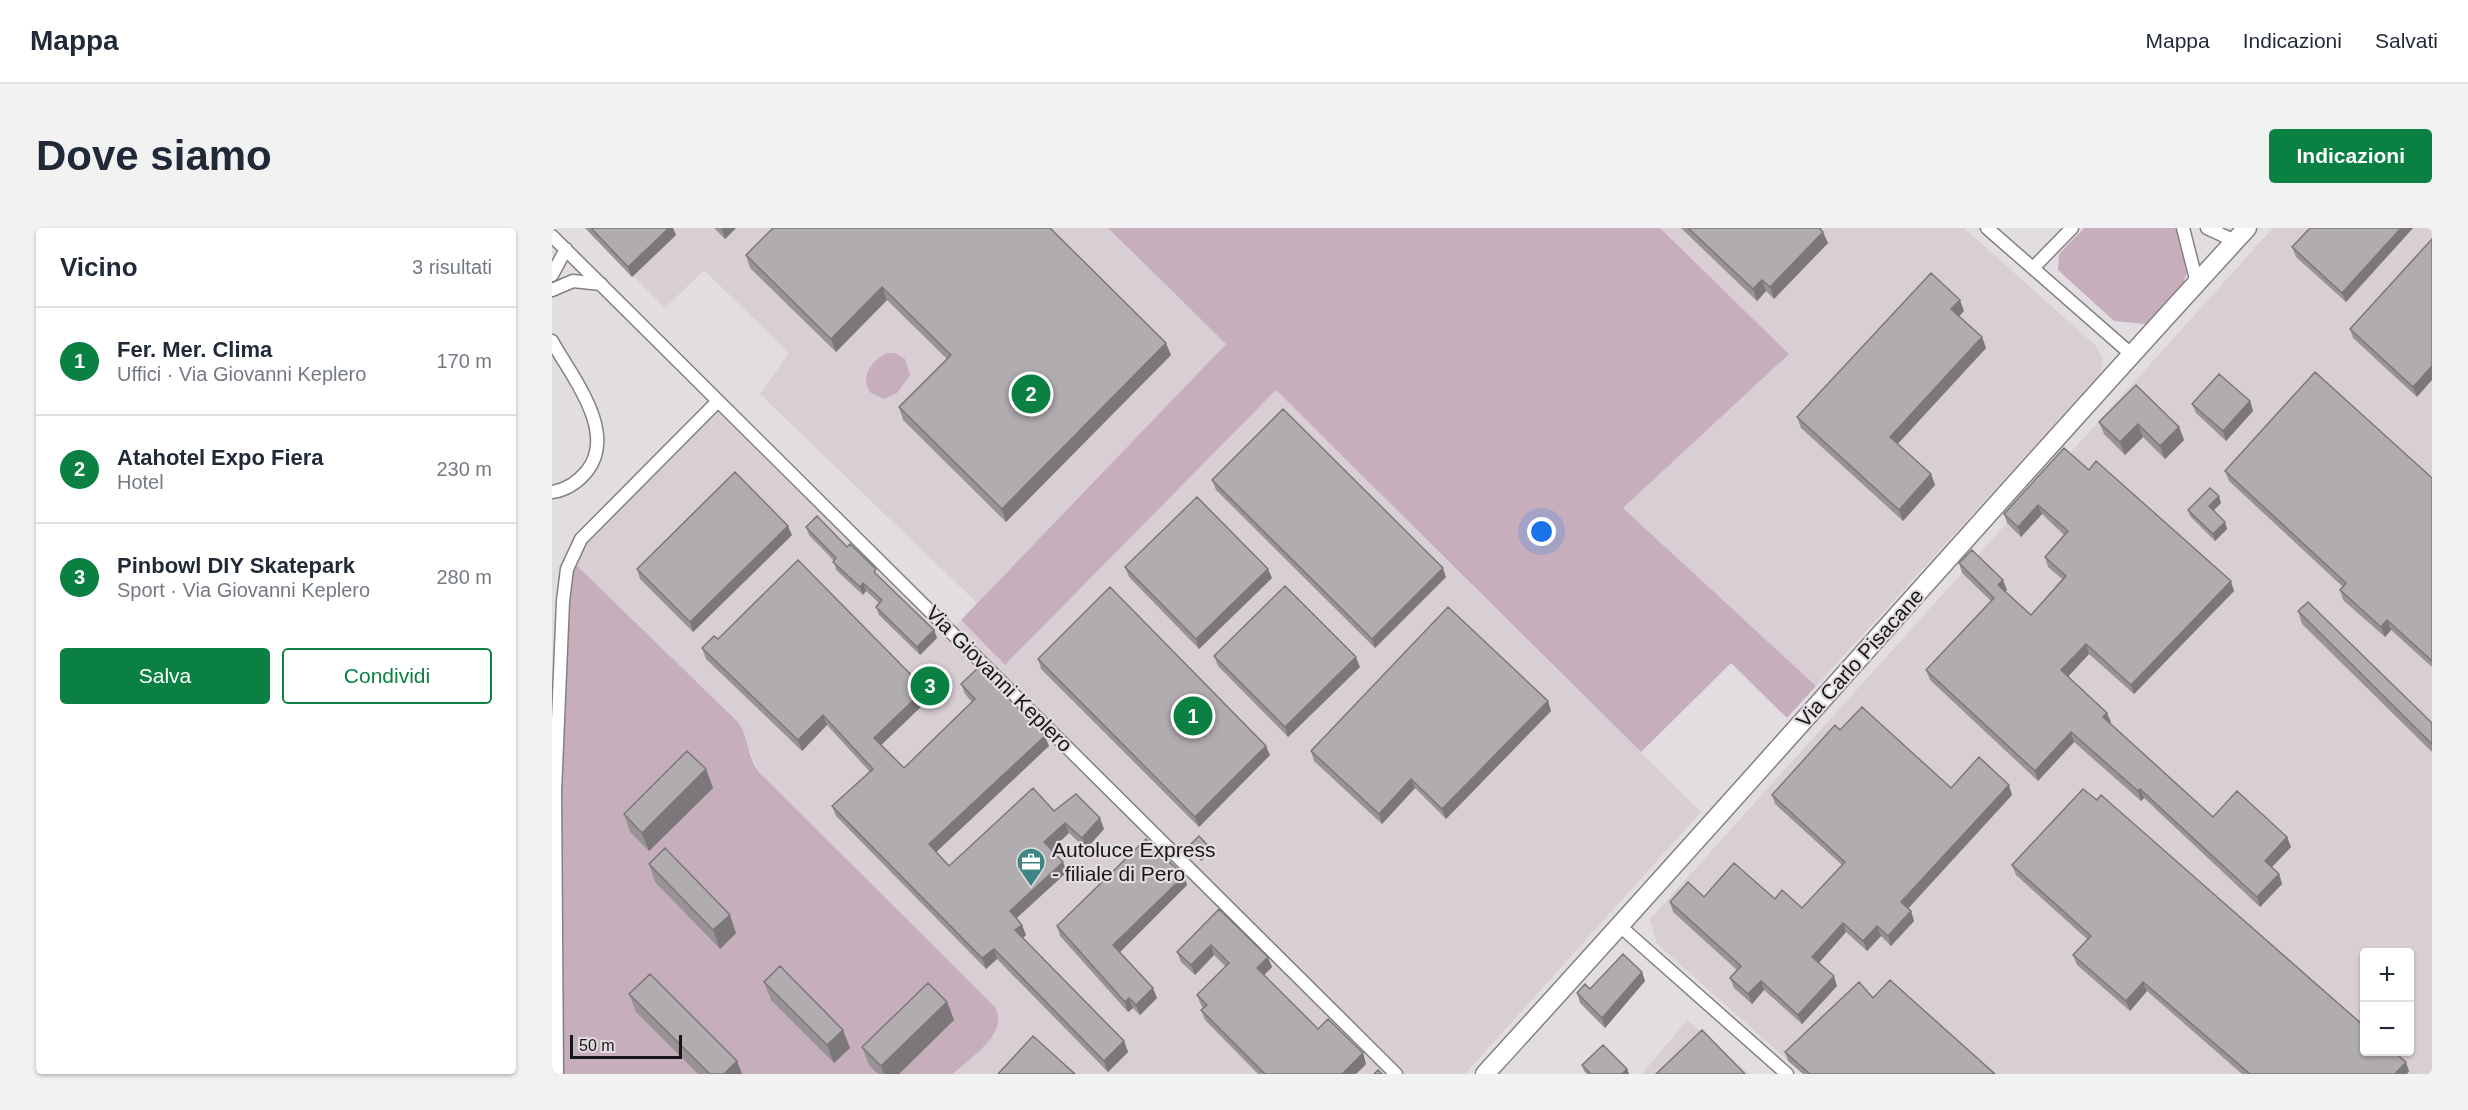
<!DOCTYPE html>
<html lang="it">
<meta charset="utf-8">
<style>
body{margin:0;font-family:Helvetica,sans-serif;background:#f2f2f3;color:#1f2937}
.controls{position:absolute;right:18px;bottom:18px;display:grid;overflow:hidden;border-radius:6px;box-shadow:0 2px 4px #0004}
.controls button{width:54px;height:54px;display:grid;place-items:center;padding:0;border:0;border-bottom:2px solid #e0e1e3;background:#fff;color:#1f2937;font:30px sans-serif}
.scale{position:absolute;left:18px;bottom:15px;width:112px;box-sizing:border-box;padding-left:6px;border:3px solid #181617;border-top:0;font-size:16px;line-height:21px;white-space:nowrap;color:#181617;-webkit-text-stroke:4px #e2dde0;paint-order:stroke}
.you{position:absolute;left:990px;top:304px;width:21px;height:21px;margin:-15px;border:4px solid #fff;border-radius:50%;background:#1a73e8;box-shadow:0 0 0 9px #1a73e833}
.badge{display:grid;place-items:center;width:39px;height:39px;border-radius:50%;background:#0b8043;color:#fff;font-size:20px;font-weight:700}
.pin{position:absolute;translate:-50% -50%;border:3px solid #fff;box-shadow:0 2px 6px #0006}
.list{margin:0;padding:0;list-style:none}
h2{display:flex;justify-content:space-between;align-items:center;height:78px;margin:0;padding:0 24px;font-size:26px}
h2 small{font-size:20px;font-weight:400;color:#747a83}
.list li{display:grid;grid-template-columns:39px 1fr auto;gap:18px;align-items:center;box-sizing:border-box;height:108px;padding:0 24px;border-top:2px solid #e0e1e3}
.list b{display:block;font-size:22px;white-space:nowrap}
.list p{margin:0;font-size:20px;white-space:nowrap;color:#747a83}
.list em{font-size:20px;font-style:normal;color:#747a83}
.actions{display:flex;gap:12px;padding:18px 24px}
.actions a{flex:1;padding:14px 0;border:2px solid #0b8043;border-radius:6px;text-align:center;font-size:21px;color:#0b8043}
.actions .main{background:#0b8043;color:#fff}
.map{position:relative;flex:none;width:1880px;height:846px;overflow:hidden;border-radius:6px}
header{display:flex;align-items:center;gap:36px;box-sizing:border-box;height:84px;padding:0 30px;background:#fff;border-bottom:2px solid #e0e1e3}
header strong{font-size:28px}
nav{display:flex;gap:33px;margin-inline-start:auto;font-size:21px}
.intro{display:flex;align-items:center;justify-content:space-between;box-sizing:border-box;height:144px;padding:0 36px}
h1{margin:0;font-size:42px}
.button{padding:15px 27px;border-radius:6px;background:#0b8043;color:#fff;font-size:21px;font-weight:700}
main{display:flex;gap:36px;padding:0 36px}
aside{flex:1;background:#fff;border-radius:6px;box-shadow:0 2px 4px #0004}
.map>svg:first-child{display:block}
</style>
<header>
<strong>Mappa</strong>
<nav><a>Mappa</a><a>Indicazioni</a><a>Salvati</a></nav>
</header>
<div class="intro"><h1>Dove siamo</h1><a class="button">Indicazioni</a></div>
<main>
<aside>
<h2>Vicino<small>3 risultati</small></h2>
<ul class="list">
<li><span class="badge">1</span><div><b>Fer. Mer. Clima</b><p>Uffici · Via Giovanni Keplero</p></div><em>170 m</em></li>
<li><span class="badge">2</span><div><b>Atahotel Expo Fiera</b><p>Hotel</p></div><em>230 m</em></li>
<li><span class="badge">3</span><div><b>Pinbowl DIY Skatepark</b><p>Sport · Via Giovanni Keplero</p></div><em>280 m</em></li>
</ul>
<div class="actions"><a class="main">Salva</a><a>Condividi</a></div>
</aside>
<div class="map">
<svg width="1880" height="846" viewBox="0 0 1880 846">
<rect width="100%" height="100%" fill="#e2dde0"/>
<path fill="#daced5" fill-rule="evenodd" d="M33,0h523l118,116 -249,259 -217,-209 29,-41 -85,-83 -39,38z
M1108,0h304l131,117 8,14 -3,15 -284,312 -193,-178 166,-154z
M1721,0h159v846h-629l-146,-130 -7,-25zM1812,724h46v100h-46z
M724,162l425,422 -236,262h-512l41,-40v-28l-236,-235 -20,-49 -168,-163 148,-158 233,230 10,-11 44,45z
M1135,792l63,54h-108z"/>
<path fill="#c7aebd" d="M556,0h552l129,126 -166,154 193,178 -29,32 -56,-55 -90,89 -365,-362 -271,275 -44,-45 265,-276z
M1532,0h92l11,44 -4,12 -28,34 -10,6 -31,-3 -56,-51 1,-16z
M335,125h8l10,6 5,16 -13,18 -13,6 -13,-6c-12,-16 0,-32 16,-40z
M18,331l168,163c11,15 9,34 20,49l236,235c18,25 -24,52 -41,68h-396l-2,-282z"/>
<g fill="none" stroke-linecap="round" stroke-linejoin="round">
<g stroke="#848082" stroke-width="15">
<path id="street" d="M1435,0l144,126
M1631,0l14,55
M1655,0l28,13
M0,8l844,838
M1481,40l39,-40
M0,47l14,-26
M0,62l21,-9 28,3
M0,113c19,35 66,91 35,130 -9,11 -21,19 -35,21
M1069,699l166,147
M5,846l-2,-282 8,-191 4,-32 14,-30 137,-138"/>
</g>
<g stroke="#848082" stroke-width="21">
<path id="secondary" d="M933,846c256,-280 505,-566 762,-846"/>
</g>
<use href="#street" stroke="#fff" stroke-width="12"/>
<use href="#secondary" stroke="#fff" stroke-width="18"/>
</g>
<path fill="#989496" d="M33,0h88l3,7 -44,42z
M162,0h22l-11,11z
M1129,0h141l-1,1 7,14 -54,56 -8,-8 -9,10z
M1758,0h103l-67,74 -50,-45 -4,-10z
M1880,11l-15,158 -64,-59 -3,-9z
M194,27l425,100 -165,167 -103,-102 -4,-13 48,-48 -60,-59 -51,52 -86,-84z
M1412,83l-5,5 23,21 4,11 -89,96 34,30 4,11 -32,36 -102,-93 -4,-11z
M1698,173l3,10 -27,30 -30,-28 -4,-9z
M1547,194l80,5 5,13 -19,19 -22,-22 -18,18 -21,-21z
M1537,242l145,121 -100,103 -45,-40 -21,22 43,46 -1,1 103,94 74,20 4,10 -19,20 7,7 3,10 -22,23 -116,-109 -3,3 -67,-59 -36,39 -108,-101 -4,-10 65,-69 -29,-28 -3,-10 48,27 -2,1 26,24 31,-36 -14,-12 -3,-10 19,-22 -22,-21 -21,23 -14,-14 -3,-9z
M1673,243l207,7v189l-41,-37 -6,7 -42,-37 -3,-10 3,-3 -114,-106z
M660,252l234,97 -71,71 -159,-158z
M1669,275l-8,8 12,11 2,7 -12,12 -25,-25 -2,-6z
M254,299l41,20 87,83 3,8 -17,17 -41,-40 -3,-8 3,-4 -13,-12 -3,4 -27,-25 -2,-9 -25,-26z
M240,307l-99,97 -53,-53 -3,-10z
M573,339l147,11 -73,71 -70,-72z
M1746,383l134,112v29l-130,-128z
M166,411l207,50 4,10 -48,46 23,23 68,-66 -7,-8 -4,-10 88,62 -113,106 13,14 105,-55 50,18 -18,20 -17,-16 -18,16 16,23 -50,46 9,17 -3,3 101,103 4,11 -20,20 -111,-113 -11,10 -150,-153 -4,-10 38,-34 -43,-47 -25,26 -96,-92 -4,-11z
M662,428l146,11 -72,70 -70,-71z
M486,431l232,96 -71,72 -158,-158z
M996,473l3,10 -105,108 -31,-31 -33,36 -68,-63 -3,-10z
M1288,502l111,58 61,7 -104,113 3,3 3,10 -23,25 -10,-10 -14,15 -21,-19 -27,31 18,23 -35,38 -38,-34 -12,14 -18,-16 -4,-10 7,-8 -64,-58 -3,-10 34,-5 71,2 27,9 40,-43 -67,-61 -3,-9z
M154,541l7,19 -64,63 -19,-19 -6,-18z
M637,618l22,5 -10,10 -11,-12z
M97,636l87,69 -16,16 -65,-67z
M1460,637l397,206 -2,3h-165l-95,-83 -17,20 -53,-46 -4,-10 14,-16 -71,-64z
M632,648l3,9 -67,67 37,46 -17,17 -7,-7 -5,4 -68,-76 -3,-10z
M667,681l53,58 -8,8 54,54 45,24 3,11 -10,10h-98l-53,-54 -4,-10 2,-2 -2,-3 -4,-10 29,-28 -12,-12 -19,20 -14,-13 -4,-10z
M1090,744l3,9 -40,47 -25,-25 -3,-10z
M212,754l86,66 -16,15 -63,-63z
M77,766l108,67 5,13h-44l-62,-62z
M1321,770l122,76h-192l-15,-13 -3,-9z
M395,774l7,18 -55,54h-21l-9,-9 -7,-18z
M1030,837l45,4 2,5h-42l-3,-3z"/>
<path fill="#7c787a" d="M117,0h4l3,7 -44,42 -4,-10z
M170,0h14l-11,11 -3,-10z
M1849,0h12l-67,74 -4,-9z
M1271,4l5,11 -54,56 -4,-12z
M1210,52l4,11 -9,10 -4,-12z
M330,59l5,13 -51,52 -5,-13z
M1408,72l4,11 -9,9 -4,-11z
M1430,109l4,11 -92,100 -4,-11z
M614,115l5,12 -165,167 -4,-13z
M1880,138v14l-15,17 -4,-10z
M1698,173l3,10 -27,30 -3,-10z
M1586,196l5,13 -18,18 -5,-13z
M1627,199l5,13 -19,19 -5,-13z
M1379,246l4,11 -32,36 -4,-11z
M1667,268l2,7 -10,10 -2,-7z
M1486,277l4,9 -21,23 -3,-10z
M1673,294l2,7 -12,12 -2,-7z
M236,298l4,9 -99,97 -3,-10z
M891,340l3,9 -71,71 -3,-9z
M716,341l4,9 -73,71 -3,-10z
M1451,352l4,10 -5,5 -4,-10z
M1679,353l3,10 -100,103 -3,-9z
M311,355l3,8 -3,4 -3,-8z
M1835,392l4,10 -6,7 -4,-10z
M382,402l3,8 -17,17 -3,-8z
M1534,416l3,10 -24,26 -4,-10z
M804,429l4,10 -72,70 -3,-10z
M373,461l4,10 -51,49 -4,-10z
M996,473l3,10 -105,108 -4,-10z
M1555,485l4,9 -4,4 -4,-9z
M271,487l4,10 -25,26 -4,-11z
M1519,504l3,10 -36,39 -3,-10z
M493,508l4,10 -116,109 -4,-11z
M714,518l4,9 -71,72 -4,-10z
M154,541l7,19 -64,63 -7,-18z
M859,551l4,9 -33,36 -3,-10z
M1457,557l3,10 -107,117 -4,-10z
M1588,561l4,9 -3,3 -3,-10z
M548,590l4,11 -18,20 -4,-11z
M513,595l4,10 -21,20 -4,-11z
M1735,609l4,10 -23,24 -3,-10z
M658,620l1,3 -10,10 -1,-4z
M511,634l4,10 -54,49 -3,-10z
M1727,646l3,10 -22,23 -3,-10z
M632,648l3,9 -70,70 -4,-10z
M1359,683l3,10 -23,25 -3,-10z
M178,687l6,18 -16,16 -7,-19z
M1291,695l3,9 -30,34 -4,-9z
M470,697l4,10 -7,6 -4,-11z
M1325,698l4,10 -14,15 -4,-10z
M659,717l3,10 -19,20 -4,-10z
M442,721l3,10 -11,10 -4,-11z
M716,729l4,10 -11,11 -4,-10z
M1090,744l3,9 -40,47 -3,-10z
M1282,748l3,10 -35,38 -4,-9z
M1209,753l3,9 -12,14 -4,-10z
M1591,754l4,9 -17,20 -4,-10z
M601,760l4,10 -17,17 -4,-10z
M577,770l4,10 -5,4 -3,-10z
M395,774l7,18 -55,54h-15l-3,-8z
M291,802l7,18 -16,15 -7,-18z
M572,813l4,11 -20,20 -4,-11z
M811,825l3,11 -10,10h-14z
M185,833l5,13h-18z
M1854,834l3,9 -2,3h-12z
M1075,841l2,5h-7z"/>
<path fill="#b1acaf" stroke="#7c787a" stroke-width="1.5" d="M39,0h78l-41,39z
M221,0h277l116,115 -164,166 -103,-102 52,-52 -69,-68 -51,52 -85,-84z
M1136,0h131l4,4 -53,55 -8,-7 -9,9z
M1758,0h91l-59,65 -50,-46z
M1880,11v127l-19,21 -63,-58z
M1379,45l29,27 -9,9 31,28 -92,100 41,37 -32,36 -102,-93z
M1763,144l117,106v183l-45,-41 -6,7 -41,-37 6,-7 -121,-112z
M1667,146l31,27 -27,30 -31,-27z
M1584,157l43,42 -19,19 -22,-22 -18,18 -21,-20z
M731,181l160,159 -71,71 -160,-159z
M1512,220l25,22 7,-9 135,120 -100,104 -45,-41 -25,26 46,43 -4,4 110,100 24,-26 50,46 -22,24 14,13 -22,23 -117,-108 -2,2 -67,-59 -36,39 -109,-101 68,-72 -35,-35 13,-13 31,30 -5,5 33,30 35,-39 -21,-19 23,-26 -30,-26 -20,22 -14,-13z
M183,244l53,54 -98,96 -53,-53z
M1658,260l9,8 -10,10 16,16 -12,12 -25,-24z
M645,269l71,72 -72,70 -71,-72z
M265,288l30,31 3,-3 26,25 -2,3 60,58 -17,17 -41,-40 6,-7 -19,-17 -3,4 -27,-25 3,-4 -30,-31z
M246,332l127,129 -51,49 30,30 71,-69 -14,-15 18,-17 66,69 -116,108 20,22 84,-78 21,23 22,-17 24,24 -18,20 -17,-15 -21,19 19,20 -53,49 12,14 -7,5 109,111 -20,20 -110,-112 -12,9 -150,-152 41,-37 -50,-54 -25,25 -96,-92 12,-12 4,3z
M733,358l71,71 -71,70 -71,-71z
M558,359l156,159 -71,71 -157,-158z
M1756,374l124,121v21l-134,-133z
M896,379l100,94 -106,108 -31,-30 -32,35 -68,-63z
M1310,479l89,81 28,-31 30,28 -108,117 10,9 -23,25 -11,-10 -14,15 -20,-18 -31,34 22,19 -36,39 -37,-34 -13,13 -18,-16 11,-12 -71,-64 18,-20 16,15 30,-34 41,36 7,-9 20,18 43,-46 -73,-67 63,-70 5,5z
M135,523l19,18 -64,64 -18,-19z
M1531,561l14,11 4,-5 263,231v26h30l12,10 -11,12h-145l-107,-92 -17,19 -53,-46 18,-19 -79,-71z
M647,608l11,12 -10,9 -11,-11z
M594,611l38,37 -71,69 40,43 -17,17 -7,-7 -4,4 -68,-76z
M113,620l65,67 -17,15 -64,-66z
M667,681l49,48 -11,11 61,61 10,-10 35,34 -21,21h-77l-64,-64 6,-5 -10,-10 32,-32 -18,-18 -20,20 -14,-13z
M1071,726l19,18 -40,46 -25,-25 8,-9 5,5z
M228,738l63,64 -16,15 -63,-63z
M98,746l87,87 -13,13h-14l-81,-80z
M1338,752l105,94h-185l-25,-22 74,-70 14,16z
M376,755l19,19 -66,64 -19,-19z
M1150,802l43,44h-89z
M481,808l42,38h-77z
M1051,817l24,24 -5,5h-31l-9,-9z
M826,842l4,4h-8z"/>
<defs>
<g id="office-pin" transform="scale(1.5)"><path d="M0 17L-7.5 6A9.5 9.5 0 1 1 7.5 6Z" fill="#3e8683" stroke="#e2dde0"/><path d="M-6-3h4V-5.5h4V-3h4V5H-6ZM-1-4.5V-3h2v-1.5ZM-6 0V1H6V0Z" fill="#fff"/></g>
</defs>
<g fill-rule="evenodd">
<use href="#office-pin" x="479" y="634"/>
</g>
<g text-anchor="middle" stroke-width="4.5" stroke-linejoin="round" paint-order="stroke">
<g font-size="21" fill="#181617" stroke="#e2dde0">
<text transform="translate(1308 430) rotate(-48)" y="7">Via Carlo Pisacane</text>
<text transform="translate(447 451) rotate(45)" y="7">Via Giovanni Keplero</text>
</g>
<g font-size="21" fill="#181617" stroke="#e2dde0" text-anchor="start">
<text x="500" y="629">Autoluce Express<tspan x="500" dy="24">- filiale di Pero</tspan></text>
</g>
</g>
</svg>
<div class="controls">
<button>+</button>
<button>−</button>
</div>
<div class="scale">50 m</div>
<div class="you"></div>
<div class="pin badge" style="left:641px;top:488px">1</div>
<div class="pin badge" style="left:479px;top:166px">2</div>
<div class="pin badge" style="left:378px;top:458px">3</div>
</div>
</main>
